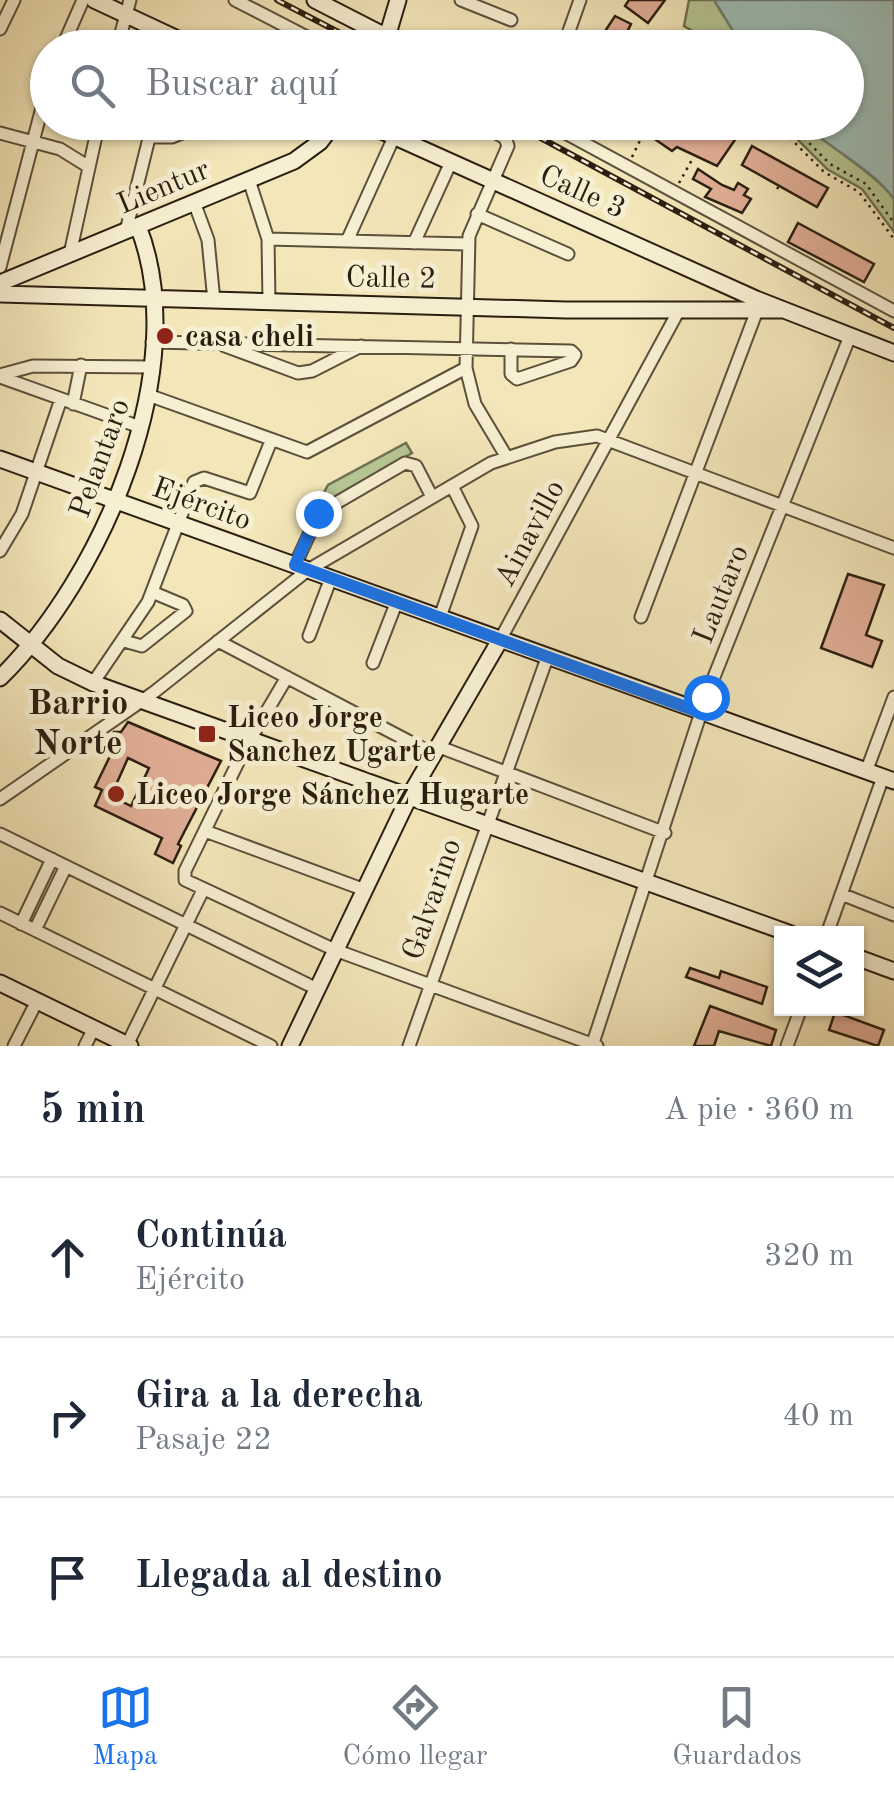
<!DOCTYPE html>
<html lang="es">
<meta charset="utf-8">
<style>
body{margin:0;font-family:"Old Standard TT",serif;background:#f6f6f7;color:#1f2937}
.controls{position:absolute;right:30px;bottom:30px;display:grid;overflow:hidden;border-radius:0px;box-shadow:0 2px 8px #0004}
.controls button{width:90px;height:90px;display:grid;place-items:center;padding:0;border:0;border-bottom:2px solid #e0e1e3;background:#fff;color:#1f2937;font:50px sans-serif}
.stop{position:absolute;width:30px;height:30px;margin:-22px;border:8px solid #1a73e8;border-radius:50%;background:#fff}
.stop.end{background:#1a73e8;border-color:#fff;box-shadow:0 2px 10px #0008}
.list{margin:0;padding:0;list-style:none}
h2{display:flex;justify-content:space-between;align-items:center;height:130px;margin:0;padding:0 40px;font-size:42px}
h2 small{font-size:32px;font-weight:400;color:#747a83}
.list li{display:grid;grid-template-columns:65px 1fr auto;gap:30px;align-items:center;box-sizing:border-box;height:160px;padding:0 40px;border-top:2px solid #e0e1e3}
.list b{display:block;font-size:38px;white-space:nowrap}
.list p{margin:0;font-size:32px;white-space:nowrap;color:#747a83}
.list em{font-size:32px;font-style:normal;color:#747a83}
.icon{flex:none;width:55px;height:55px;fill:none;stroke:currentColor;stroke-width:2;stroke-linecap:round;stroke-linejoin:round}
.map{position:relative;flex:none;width:894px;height:1046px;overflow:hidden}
.search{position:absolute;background:#fff;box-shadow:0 2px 8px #0004;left:30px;right:30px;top:30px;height:110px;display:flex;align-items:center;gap:25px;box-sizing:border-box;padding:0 35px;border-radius:55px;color:#747a83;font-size:38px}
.sheet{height:610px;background:#fff}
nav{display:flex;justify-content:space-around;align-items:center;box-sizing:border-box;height:140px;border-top:2px solid #e0e1e3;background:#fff;font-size:28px;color:#747a83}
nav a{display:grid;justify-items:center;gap:5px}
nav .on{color:#1a73e8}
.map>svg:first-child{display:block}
</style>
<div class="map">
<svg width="894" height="1046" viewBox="0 0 894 1046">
<rect width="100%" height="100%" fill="#f3e6b9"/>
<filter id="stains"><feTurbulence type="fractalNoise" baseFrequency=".002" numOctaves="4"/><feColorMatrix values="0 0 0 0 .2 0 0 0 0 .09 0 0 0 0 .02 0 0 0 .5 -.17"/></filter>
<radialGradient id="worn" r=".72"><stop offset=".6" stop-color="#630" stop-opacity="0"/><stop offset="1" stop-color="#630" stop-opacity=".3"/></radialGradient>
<path fill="#b6c693" stroke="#707252" stroke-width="2.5" d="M689,0h25l29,47h-23l-36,-21z
M781,123h21c18,16 87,61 92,77 0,9 0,22 0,32l-32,-43 -35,-20z
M406,443l6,10 -96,54 12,-22z"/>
<path fill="#9ebeb7" stroke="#707e74" stroke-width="2.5" d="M714,0h180v199c-24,-32 -62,-49 -92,-76l44,-1v-74l-103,-1z"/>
<path fill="#e1ae96" stroke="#2a1e10" stroke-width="2.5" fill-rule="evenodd" d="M629,0h36l-17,23 -23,-17z
M615,16l16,8 -12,24h-25z
M630,122h88l21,12 -22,32 -40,-19 -5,4z
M752,146l76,42 -11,19 -75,-42z
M698,169l24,16 12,5 4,-7 10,6 -4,6 7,4 -9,14 -37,-16 6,-8 -18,-10z
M798,223l76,41 -10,18 -76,-40z
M848,574l36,11 -18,50 16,6 -10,26 -51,-19z
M128,722l93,39 -43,83 3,2 -8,17 -18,-9 7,-16 -67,-32 7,-16 -7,-3 16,-33 -7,-3 10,-19h7zM128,758l21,10 -18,38 -20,-10z
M690,968l29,10 2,-7 46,16 -5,17 -76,-27z
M710,1006l66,24 -5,16 -52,-15 -5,15h-20z
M835,1012l49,18 -6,16 -49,-16z"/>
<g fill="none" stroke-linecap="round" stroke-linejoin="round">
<g stroke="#5c503a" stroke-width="15">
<path id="street" d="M235,0l93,48
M461,0l50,20
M0,29l14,-29
M387,37l19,11
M62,48l21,-48
M117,48l13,-48
M563,48l17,-48
M476,122l29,16 3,8 -39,90 -3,132 9,36 31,52
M545,122l349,189
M0,133l60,16 29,18
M149,137h23l37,-15
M249,180l19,59 1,63
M194,202l14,38 6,61
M477,214l91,40
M126,231l27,-109
M268,239l199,5
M347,241l47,-104
M414,243l37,-81
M70,254l29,-132
M0,267l48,-182
M152,342l419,9 4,4
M225,346l73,27 14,-2 49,-25
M511,349v25l6,5 54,-18 4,-6
M0,375l33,-9 119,1
M0,377l140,50
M151,396l156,56 159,-84
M73,404l8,-39
M0,551l22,-37 39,-115
M295,565l24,-52 86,-50 11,3 16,31
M440,617l32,-91 -20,-40
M641,617l115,-304
M309,636l22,-58
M500,640l178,-328
M124,641l18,5 44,-35 -3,-6 -31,-13
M218,641l215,113
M373,663l24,-62
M287,677l-43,73 -59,121v9l150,70 262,96
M93,683l55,-81 46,-120 10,-4 46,15 21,-52
M437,746l228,87
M866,772l28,-75
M0,799l153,-106 155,-123 183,-107 64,-21 42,-6 297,112
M205,831l160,59
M0,834l317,155
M841,894l53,21
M0,913l271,133
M21,924l31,-65
M35,930l31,-64
M827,934l56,-157
M127,1045l76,-155
M14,1046l23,-45
M85,1046l9,-18
M409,1046l138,-388
M592,1046l114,-349 144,-361
M787,1046l14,-38"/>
</g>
<g stroke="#2a1e10" stroke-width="19">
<path id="secondary" d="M94,0l103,48
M315,0l72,37 11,-37
M362,122l394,177 138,54
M0,283l294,-122 26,-19 15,-20
M0,294l566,16h216
M0,459l894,322
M0,620l58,46 35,17 698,251
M0,678c102,-100 194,-311 138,-452
M856,957l38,14
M0,983l130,63
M290,1046l120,-251 90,-155"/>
</g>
<path stroke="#2a1e10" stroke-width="2.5" stroke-dasharray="2.5 5" stroke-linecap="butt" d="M626,34l7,4 -5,10
M774,122l50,50 35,20 35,47
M788,122l42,42 36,20 28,39
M632,157l17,-35
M679,183l14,-25
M777,189l2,-3"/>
<use href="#street" stroke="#f7efd2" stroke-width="11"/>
<use href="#secondary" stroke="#f7efd2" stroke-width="15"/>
<g stroke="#2a1e10" stroke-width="6">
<path id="rail" d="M277,0l92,48
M511,122l383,206"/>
</g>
<use href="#rail" stroke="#f7efd2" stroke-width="2.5" stroke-dasharray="8" stroke-linecap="butt"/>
</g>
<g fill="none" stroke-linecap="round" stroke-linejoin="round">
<path stroke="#1a73e8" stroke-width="12" d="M318,513l-23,52 407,148 4,-16"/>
</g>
<g fill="#8f2418" stroke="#f7efd2" stroke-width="4">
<circle cx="165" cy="336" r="10"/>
<rect x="197" y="724" width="20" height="20" rx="5"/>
<circle cx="116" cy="794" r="10"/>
</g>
<g text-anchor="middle" stroke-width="10" stroke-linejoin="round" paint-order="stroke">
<g font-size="30" fill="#2a1e10" stroke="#f7efd2">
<text transform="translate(163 186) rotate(-23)" y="10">Lientur</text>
<text transform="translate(583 191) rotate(24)" y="10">Calle 3</text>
<text transform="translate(391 277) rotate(1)" y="10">Calle 2</text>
<text transform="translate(99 458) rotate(-70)" y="10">Pelantaro</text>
<text transform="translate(202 503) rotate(20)" y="10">Ejército</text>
<text transform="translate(529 533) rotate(-62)" y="10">Ainavillo</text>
<text transform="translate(720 594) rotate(-68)" y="10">Lautaro</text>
<text transform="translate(431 899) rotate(-71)" y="10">Galvarino</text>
</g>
<g font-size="30" font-weight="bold" fill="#2a1e10" stroke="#f7efd2" text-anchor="start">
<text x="185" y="346">casa cheli</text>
<text x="227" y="727">Liceo Jorge<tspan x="227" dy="34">Sanchez Ugarte</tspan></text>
<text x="136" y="804">Liceo Jorge Sánchez Hugarte</text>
</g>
<g font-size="35" font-weight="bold" fill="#2a1e10" stroke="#f7efd2">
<text x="78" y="714">Barrio<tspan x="78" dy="40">Norte</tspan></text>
</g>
</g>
<rect width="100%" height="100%" filter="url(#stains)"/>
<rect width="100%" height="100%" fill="url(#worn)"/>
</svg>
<div class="controls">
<button><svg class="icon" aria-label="layers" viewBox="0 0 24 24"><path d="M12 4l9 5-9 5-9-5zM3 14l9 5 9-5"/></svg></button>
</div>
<div class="stop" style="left:706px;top:697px"></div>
<div class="stop end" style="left:318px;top:513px"></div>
<div class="search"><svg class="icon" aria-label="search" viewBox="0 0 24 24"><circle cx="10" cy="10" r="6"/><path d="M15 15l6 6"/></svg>Buscar aquí</div>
</div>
<section class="sheet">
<h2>5 min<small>A pie · 360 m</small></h2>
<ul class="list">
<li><svg class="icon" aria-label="ahead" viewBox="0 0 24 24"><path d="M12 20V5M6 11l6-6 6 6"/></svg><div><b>Continúa</b><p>Ejército</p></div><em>320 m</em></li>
<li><svg class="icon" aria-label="right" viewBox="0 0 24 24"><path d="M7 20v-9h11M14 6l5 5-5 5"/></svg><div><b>Gira a la derecha</b><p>Pasaje 22</p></div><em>40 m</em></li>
<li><svg class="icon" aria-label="arrive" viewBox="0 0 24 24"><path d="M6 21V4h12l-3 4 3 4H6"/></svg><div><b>Llegada al destino</b></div></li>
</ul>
</section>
<nav>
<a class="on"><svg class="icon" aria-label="map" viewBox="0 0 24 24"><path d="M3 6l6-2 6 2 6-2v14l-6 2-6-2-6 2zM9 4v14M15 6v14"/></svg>Mapa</a>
<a><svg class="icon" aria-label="directions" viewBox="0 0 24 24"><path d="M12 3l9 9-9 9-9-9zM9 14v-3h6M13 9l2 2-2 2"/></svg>Cómo llegar</a>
<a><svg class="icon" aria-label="saved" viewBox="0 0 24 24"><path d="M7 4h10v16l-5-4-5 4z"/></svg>Guardados</a>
</nav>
